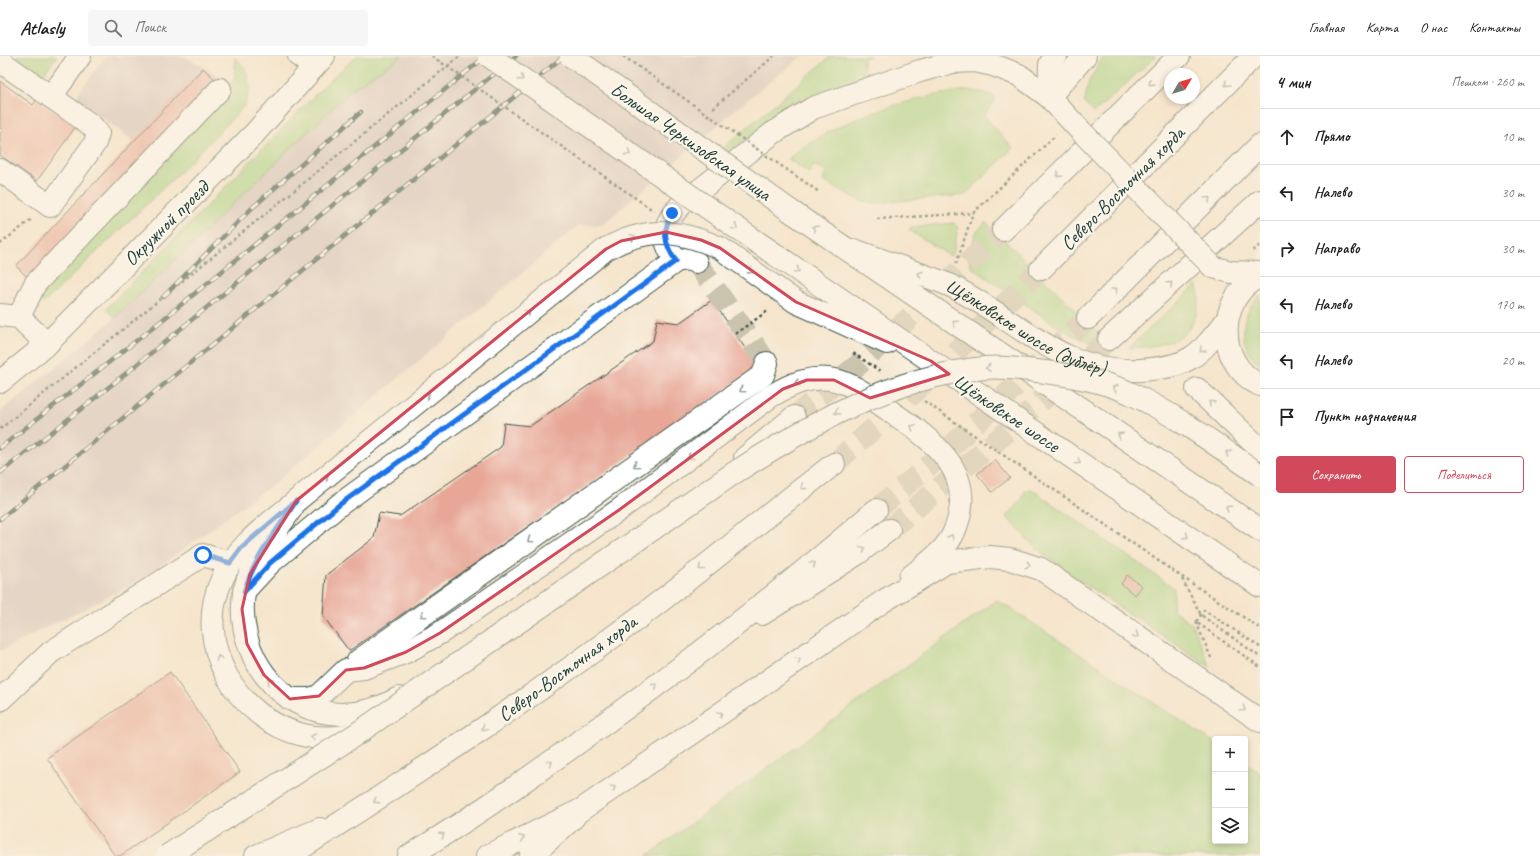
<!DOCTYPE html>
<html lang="ru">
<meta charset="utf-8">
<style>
body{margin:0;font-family:Caveat,sans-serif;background:#f6f6f6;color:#222}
.controls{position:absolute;right:12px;bottom:12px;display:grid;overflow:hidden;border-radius:4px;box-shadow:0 2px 6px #0003}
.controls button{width:36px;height:36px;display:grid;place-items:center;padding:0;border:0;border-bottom:1px solid #e0e0e0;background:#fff;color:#222;font:20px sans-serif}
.compass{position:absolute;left:1164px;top:12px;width:36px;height:36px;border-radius:50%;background:#fff;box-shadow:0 2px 6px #0003;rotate:52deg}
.stop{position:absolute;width:12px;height:12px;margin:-9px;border:3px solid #1a73e8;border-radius:50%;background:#fff}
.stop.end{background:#1a73e8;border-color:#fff;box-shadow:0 1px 4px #0008}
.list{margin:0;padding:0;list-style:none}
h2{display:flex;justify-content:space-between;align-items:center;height:52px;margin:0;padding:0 16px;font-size:17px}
h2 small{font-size:13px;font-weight:400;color:#767676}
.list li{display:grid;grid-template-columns:26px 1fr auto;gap:12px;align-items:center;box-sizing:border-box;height:56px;padding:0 16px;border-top:1px solid #e0e0e0}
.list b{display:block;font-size:15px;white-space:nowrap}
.list em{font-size:13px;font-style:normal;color:#767676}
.actions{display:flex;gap:8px;padding:12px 16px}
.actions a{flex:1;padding:9px 0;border:1px solid #d1495b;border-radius:4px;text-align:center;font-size:14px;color:#d1495b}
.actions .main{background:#d1495b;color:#fff}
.icon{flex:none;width:22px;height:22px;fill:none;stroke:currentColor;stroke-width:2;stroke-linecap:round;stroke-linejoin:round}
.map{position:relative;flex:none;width:1260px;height:800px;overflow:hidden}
header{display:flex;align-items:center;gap:24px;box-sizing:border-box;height:56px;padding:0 20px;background:#fff;border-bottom:1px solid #e0e0e0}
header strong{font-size:19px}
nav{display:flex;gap:22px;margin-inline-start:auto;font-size:14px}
.search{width:280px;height:36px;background:#f6f6f6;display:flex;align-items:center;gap:10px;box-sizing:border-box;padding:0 14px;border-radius:4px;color:#767676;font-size:15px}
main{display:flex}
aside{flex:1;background:#fff}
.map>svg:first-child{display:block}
</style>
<header>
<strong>Atlasly</strong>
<div class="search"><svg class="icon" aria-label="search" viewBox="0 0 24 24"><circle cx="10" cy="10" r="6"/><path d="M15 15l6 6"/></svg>Поиск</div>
<nav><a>Главная</a><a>Карта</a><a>О нас</a><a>Контакты</a></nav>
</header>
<main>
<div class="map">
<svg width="1260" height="800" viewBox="0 0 1260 800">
<rect width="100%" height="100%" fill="#fbf7ec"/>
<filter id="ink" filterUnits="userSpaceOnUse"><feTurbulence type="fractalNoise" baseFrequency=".025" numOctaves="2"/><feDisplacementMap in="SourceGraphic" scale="8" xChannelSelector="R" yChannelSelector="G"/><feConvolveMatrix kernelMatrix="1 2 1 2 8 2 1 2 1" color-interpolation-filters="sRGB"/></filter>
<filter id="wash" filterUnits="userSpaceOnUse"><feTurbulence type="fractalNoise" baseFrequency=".012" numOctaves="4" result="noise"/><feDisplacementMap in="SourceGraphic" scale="16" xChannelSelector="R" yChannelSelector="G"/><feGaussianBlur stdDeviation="0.9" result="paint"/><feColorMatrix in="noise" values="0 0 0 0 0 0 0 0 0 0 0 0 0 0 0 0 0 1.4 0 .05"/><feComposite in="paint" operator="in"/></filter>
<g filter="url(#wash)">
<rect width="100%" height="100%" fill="#f5e5cc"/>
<path fill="#d0c0bc" d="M106,0h78l47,27 -8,14 -188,187 -19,-18 118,-125 -59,-43z
M402,0h400l-65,52 -135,117h-23l-303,257 -137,99 -139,70v-239l115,-94 237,-229z"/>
<path fill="#a3d483" stroke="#61885c" d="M16,0h41l-14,19z
M357,0h45l-50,33 -237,229 -9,-9 222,-227z
M831,0h40l-8,3 1,18 -33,11 -30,14 -77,52 -4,-3z
M1104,0h52l-62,57 -10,-10 5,-22z
M235,2l10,10 5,20 -5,17 -62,64 -138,133 -13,-1 196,-207 7,-17z
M968,34l18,3 10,5 -12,18 29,32 -48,47 -90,8 -14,-2 -38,-20 3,-9 -12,-7 -5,8 -21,-14c45,-39 122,-62 180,-69z
M986,166l126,124 -20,-2 -29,-14 -92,-63 -2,-9 7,-26z
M954,167l4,5 -5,26 -3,2 -41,-26 2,-3z
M1196,229c5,11 3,19 0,30 -10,30 -40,31 -67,33z
M1260,239v69c-24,-18 -20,-50 0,-69z
M1031,433l143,99 -1,22 19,14 18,43 -142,-94 -33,-26 -28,-30 15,-18 3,-8z
M997,544l218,143v98h30v-78l15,10v83h-613z"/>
<g id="blocks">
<path fill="#e7a696" d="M203,12l14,13 -187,199 -14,-14z
M0,25l33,24 4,-6 39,27 -39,55 -37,-26v-21l3,-4 -3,-2z
M712,244l46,67 -409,284 -26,-35 3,-41 48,-37 5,-25 21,3 101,-69 3,-24 26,3 123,-85 4,-21 22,3z
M995,404l15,18 -18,14 -15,-18z
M1127,519l15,11 -7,9 -14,-11z
M170,616l70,100 -120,84h-5l-68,-98z"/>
</g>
</g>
<g filter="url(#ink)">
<use href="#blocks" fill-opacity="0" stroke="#3f564b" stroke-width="1"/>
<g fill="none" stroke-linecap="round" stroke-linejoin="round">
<path stroke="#cac3ae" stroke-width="22" stroke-dasharray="22 11" stroke-linecap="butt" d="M696,206l71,101
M889,474l125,-104 95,-87"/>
<path stroke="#cac3ae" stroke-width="22" stroke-dasharray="22 11" stroke-linecap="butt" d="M794,361l70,-57 139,-130
M834,408l80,-72 127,-123
M876,454l70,-59 142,-133"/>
<g stroke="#3f564b" stroke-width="24">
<g id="minor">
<path d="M299,0l15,11"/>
<path d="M0,5l91,64 7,8 -3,10 -45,63 -50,-36"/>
<path d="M51,41l29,-41"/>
<path d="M1049,41l36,-41"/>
<path d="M1049,41l1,-33 6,-8"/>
<path id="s1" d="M854,194c22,8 44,16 66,24 10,4 21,7 31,12 65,32 111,89 189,84 49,-3 58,-13 87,-50"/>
<path d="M676,205c-17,-24 -13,-38 7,-58l90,-70 40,-25 107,-37 33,-9 22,-1 18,4 26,10 30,22 30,32"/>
<path d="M1213,211l18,5 29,1"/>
<path d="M1260,220c-44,21 -45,88 0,109"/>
<path d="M0,259l19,2 28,27"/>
<path d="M19,261l16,-33 185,-195"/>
<path d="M1109,283l151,-138"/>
<path d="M0,326l47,-38 207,-210 70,-78"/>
<path d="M1197,333l63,60"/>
<path d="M293,450c-16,25 -44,58 -49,87 -9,60 34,120 97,121 21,0 40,-6 58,-16"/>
<path d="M244,535l26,-28 69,-58 337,-244 10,-2 10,3"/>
<path d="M762,558l95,-60 32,-24"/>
<path d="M358,605l405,-286 4,-12"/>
<path d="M290,643h20l9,-3 27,-26 18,-2 42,-16 34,-19 179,-123 152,-114c20,-12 40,-21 64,-16 21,5 37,19 55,31 42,29 90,61 64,121 -8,19 -28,32 -44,45"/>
<path d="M0,644l51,-48 152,-97 27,8"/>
<path d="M256,800l64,-27"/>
<path d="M531,800l43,-39"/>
</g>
</g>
<g stroke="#3f564b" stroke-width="24">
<path id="major" d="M792,156l468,318
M1003,174l176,-174
M754,184l506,346
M720,192l76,54 91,41
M1041,213l213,-213
M1088,262l172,-173
M745,402l49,-41
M296,445c-28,24 -59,44 -74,78 -30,65 15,140 81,156 19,5 38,2 57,-2
M289,800c127,-82 253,-164 373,-256 58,-45 114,-92 172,-136
M409,800c70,-42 137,-90 203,-138 91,-66 179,-134 264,-208
M487,800l94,-46 301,-208 65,-40 43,-5 20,2 31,10 219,152"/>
</g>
<path stroke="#3f564b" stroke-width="2.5" stroke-dasharray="3 3" stroke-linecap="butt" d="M713,52l61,-52
M877,163l96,-6 83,-78
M0,188l32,-25
M1253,195l7,-6
M956,208l17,-51
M735,278l34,-24
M853,297l27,18
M924,345l258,176 78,51
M0,373l460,-373
M1182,523l19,36 59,42
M1196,566l16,38
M1260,591l-56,-37 -8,12 64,45"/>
<use href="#minor" stroke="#fff" stroke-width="22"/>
<use href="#major" stroke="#fff" stroke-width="22"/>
<g stroke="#1f3d34" stroke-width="4.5">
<path id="rail" d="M163,241l89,-89 109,-96
M0,392l150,-118 336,-274
M0,417l119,-94 397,-323
M0,463l564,-463"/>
</g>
<use href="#rail" stroke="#fbf7ec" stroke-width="3" stroke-dasharray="9" stroke-linecap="butt"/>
<g stroke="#3f564b" stroke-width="24" stroke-linecap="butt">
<path id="minor-bridge" d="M1079,73l134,138"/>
</g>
<g stroke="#3f564b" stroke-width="24" stroke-linecap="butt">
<path id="major-bridge" d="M489,0l265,184
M571,0l221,156
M296,445l310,-252c41,-22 72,-20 114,-1
M167,800l188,-121 379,-262c77,-49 158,-97 251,-105 19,-2 41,2 60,4 29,4 58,9 85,21 46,22 88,53 130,82"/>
</g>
<path stroke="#3f564b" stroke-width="2.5" stroke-dasharray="3 3" stroke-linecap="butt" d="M432,0l222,155
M623,0l196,136"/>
<use href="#minor-bridge" stroke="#fff" stroke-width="22"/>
<use href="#major-bridge" stroke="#fff" stroke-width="22"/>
</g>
<defs><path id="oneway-chevron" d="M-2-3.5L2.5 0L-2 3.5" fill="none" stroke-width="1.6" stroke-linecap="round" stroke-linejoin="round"/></defs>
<g stroke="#8f9e9a">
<use href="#oneway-chevron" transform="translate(521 22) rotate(35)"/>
<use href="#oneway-chevron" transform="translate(1151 27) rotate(136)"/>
<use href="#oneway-chevron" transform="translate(1227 28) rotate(135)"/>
<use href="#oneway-chevron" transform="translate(628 97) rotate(35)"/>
<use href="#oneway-chevron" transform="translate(1059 119) rotate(135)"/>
<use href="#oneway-chevron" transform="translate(1208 143) rotate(-45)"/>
<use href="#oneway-chevron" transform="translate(735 171) rotate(35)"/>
<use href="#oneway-chevron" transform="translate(815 172) rotate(-145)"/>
<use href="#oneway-chevron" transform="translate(633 181) rotate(-17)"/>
<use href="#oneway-chevron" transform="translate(797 214) rotate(35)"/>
<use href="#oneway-chevron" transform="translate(751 215) rotate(35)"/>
<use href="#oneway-chevron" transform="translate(920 218) rotate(-160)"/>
<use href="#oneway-chevron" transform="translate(1170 228) rotate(-42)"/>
<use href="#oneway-chevron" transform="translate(1115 234) rotate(-45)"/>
<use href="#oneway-chevron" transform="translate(528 256) rotate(-39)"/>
<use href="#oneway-chevron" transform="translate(955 267) rotate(-146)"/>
<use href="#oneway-chevron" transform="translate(1202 294) rotate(134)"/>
<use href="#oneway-chevron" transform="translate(988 312) rotate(179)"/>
<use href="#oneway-chevron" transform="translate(797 327) rotate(162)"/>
<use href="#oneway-chevron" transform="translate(1115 332) rotate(-162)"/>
<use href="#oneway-chevron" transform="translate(742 334) rotate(145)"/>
<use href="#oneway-chevron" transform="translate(427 339) rotate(-39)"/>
<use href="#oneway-chevron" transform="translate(1211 347) rotate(-136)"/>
<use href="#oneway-chevron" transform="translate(837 356) rotate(153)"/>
<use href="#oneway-chevron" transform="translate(913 371) rotate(-145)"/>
<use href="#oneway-chevron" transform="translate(1120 379) rotate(-146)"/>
<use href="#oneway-chevron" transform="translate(1228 397) rotate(-146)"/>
<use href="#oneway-chevron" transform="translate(690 401) rotate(143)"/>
<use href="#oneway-chevron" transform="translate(1078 406) rotate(34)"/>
<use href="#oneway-chevron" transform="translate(636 409) rotate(145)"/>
<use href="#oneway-chevron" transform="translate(326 421) rotate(-39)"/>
<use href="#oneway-chevron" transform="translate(803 431) rotate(143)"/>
<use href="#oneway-chevron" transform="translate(1228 452) rotate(-146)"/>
<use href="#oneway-chevron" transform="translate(1186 480) rotate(34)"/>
<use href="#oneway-chevron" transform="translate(951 481) rotate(-61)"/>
<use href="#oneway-chevron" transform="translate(530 484) rotate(145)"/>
<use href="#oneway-chevron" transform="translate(863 493) rotate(-37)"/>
<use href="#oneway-chevron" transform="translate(813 508) rotate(-38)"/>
<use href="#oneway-chevron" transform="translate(1028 509) rotate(16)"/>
<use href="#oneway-chevron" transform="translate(701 512) rotate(141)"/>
<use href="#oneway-chevron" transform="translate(423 559) rotate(145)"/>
<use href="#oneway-chevron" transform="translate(1136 579) rotate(35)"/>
<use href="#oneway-chevron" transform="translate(219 602) rotate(-107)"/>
<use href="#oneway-chevron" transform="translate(798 604) rotate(-35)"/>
<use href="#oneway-chevron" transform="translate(270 625) rotate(-134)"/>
<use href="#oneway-chevron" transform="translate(655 630) rotate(-36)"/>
<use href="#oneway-chevron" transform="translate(1243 653) rotate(35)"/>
<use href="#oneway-chevron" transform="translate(720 658) rotate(-35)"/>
<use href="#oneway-chevron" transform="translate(484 672) rotate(146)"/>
<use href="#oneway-chevron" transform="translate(313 681) rotate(-173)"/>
<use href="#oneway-chevron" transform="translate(550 707) rotate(-35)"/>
<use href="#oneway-chevron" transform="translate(613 732) rotate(-35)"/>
<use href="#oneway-chevron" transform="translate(376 745) rotate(148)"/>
<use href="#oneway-chevron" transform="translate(442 779) rotate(-34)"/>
<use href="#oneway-chevron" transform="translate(522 782) rotate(-25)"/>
</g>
</g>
<g fill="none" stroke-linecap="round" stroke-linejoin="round" filter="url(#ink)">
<path stroke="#1a73e8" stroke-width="5" d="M203,499l27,8 12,-16 54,-46c-19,30 -42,57 -52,91l26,-29 69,-58 337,-244c-12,-17 -14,-30 -4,-48"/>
</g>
<path d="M0 0H1260V800H0ZM666,176l35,8 19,8 76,54 135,59 18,13 -79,24 -36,-18h-27l-24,9 -164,121 -179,123 -34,19 -42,16 -18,2 -27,26 -29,3 -26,-24 -17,-31 -5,-35 8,-35 46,-73 310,-252 15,-8z" fill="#f5e5cc" fill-opacity=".55" fill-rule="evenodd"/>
<path fill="none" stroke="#d1495b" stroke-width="3" stroke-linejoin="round" d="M666,176l35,8 19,8 76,54 135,59 18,13 -79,24 -36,-18h-27l-24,9 -164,121 -179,123 -34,19 -42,16 -18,2 -27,26 -29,3 -26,-24 -17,-31 -5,-35 8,-35 46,-73 310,-252 15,-8z"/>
<g text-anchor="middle" stroke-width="4" stroke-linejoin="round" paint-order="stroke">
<g font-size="20" fill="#1f3d34" stroke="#fbf7ec">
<text transform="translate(691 85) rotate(35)" y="7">Большая Черкизовская улица</text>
<text transform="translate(1122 132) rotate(-45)" y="7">Северо-Восточная хорда</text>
<text transform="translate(166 167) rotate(-45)" y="7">Окружной проезд</text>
<text dy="7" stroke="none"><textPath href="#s1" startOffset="190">Щёлковское шоссе (дублёр)</textPath></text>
<text transform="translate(1007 357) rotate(34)" y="7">Щёлковское шоссе</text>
<text transform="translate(567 612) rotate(-36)" y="7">Северо-Восточная хорда</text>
</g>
</g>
</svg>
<div class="controls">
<button>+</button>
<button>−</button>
<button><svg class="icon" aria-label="layers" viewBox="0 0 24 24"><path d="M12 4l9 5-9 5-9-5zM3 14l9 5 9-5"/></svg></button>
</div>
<svg class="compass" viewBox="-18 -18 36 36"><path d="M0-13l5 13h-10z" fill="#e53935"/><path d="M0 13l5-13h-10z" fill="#767676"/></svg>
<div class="stop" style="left:203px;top:499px"></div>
<div class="stop end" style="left:672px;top:157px"></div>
</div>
<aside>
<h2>4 мин<small>Пешком · 260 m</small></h2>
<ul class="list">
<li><svg class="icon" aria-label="ahead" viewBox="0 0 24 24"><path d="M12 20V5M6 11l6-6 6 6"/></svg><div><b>Прямо</b></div><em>10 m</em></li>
<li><svg class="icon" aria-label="left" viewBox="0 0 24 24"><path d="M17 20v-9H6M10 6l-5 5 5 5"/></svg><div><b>Налево</b></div><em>30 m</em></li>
<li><svg class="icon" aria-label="right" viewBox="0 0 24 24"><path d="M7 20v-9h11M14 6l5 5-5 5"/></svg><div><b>Направо</b></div><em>30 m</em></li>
<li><svg class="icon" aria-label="left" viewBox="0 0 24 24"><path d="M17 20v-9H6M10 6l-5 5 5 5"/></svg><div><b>Налево</b></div><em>170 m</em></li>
<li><svg class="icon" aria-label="left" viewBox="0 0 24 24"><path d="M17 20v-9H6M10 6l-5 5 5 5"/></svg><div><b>Налево</b></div><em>20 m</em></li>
<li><svg class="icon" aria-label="arrive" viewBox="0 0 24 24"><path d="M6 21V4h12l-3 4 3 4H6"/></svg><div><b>Пункт назначения</b></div></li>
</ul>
<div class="actions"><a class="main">Сохранить</a><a>Поделиться</a></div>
</aside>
</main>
